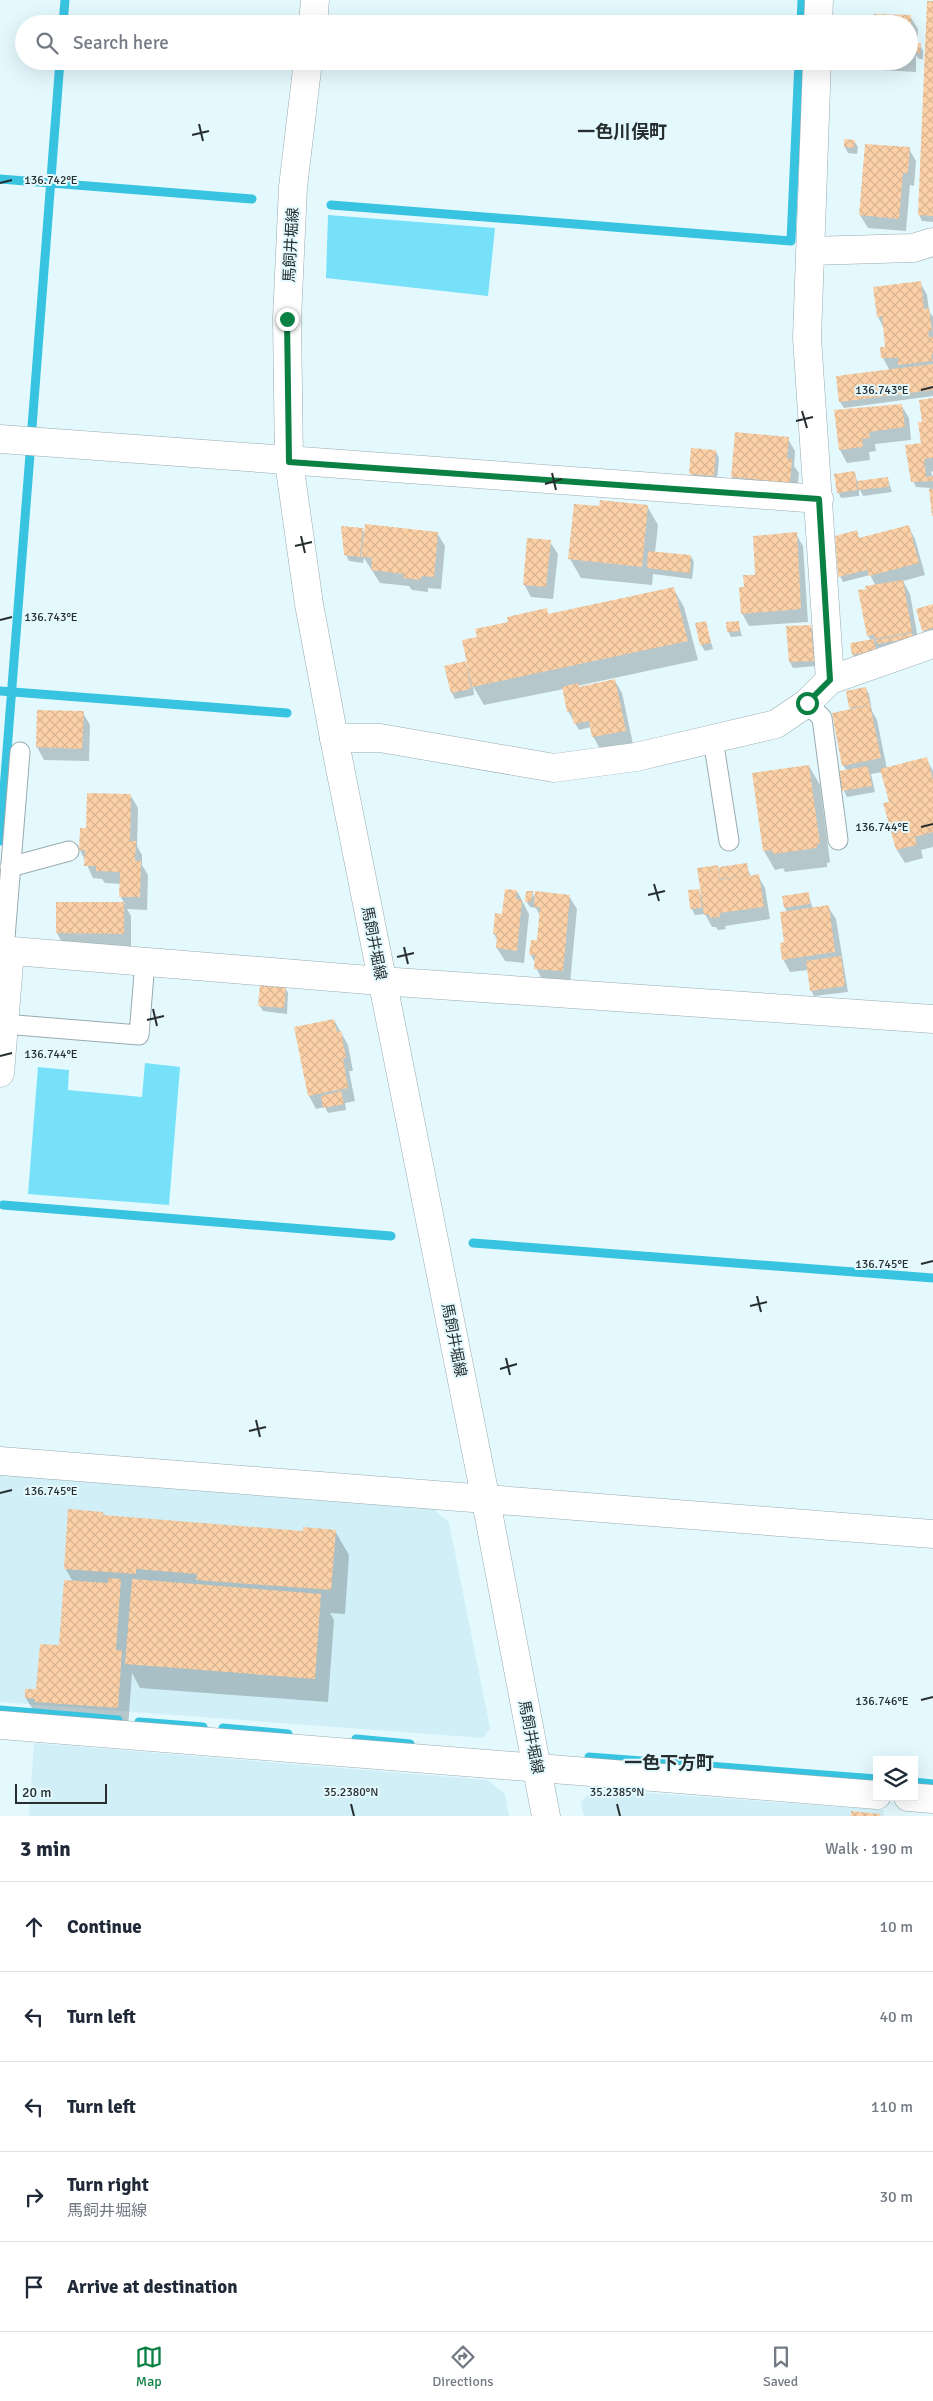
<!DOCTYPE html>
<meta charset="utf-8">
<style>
body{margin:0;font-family:Signika,"Noto Sans JP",sans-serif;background:#f6f6f7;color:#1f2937}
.controls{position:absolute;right:15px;bottom:15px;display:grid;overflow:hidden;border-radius:0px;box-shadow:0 5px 20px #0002}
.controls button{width:45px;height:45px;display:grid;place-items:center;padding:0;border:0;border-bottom:1px solid #e0e1e3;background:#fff;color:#1f2937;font:25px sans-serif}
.scale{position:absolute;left:15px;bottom:12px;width:92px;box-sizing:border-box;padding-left:5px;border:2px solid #262e2f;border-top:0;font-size:14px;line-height:18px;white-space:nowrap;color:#262e2f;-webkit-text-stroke:4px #e4f9fe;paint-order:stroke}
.stop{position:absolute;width:15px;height:15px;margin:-11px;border:4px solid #0b8043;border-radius:50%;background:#fff}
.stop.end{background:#0b8043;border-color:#fff;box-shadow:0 1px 5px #0008}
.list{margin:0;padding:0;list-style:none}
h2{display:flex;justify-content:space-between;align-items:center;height:65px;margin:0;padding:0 20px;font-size:21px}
h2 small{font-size:16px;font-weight:400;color:#747a83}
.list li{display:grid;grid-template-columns:32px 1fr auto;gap:15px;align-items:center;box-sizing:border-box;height:90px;padding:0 20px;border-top:1px solid #e0e1e3}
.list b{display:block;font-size:19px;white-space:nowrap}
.list p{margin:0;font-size:16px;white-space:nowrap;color:#747a83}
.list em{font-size:16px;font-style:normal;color:#747a83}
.icon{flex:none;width:28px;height:28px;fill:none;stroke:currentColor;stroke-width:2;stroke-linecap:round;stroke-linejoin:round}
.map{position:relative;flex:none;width:933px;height:1816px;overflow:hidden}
.search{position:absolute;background:#fff;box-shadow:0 5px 20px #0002;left:15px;right:15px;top:15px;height:55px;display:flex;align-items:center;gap:12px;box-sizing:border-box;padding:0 18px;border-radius:28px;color:#747a83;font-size:19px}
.sheet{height:515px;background:#fff}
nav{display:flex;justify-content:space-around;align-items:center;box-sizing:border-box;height:70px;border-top:1px solid #e0e1e3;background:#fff;font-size:14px;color:#747a83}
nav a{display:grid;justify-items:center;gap:2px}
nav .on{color:#0b8043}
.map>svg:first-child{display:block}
</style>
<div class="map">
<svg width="933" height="1816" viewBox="0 0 933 1816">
<defs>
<pattern id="building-cross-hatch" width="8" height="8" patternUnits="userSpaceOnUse" patternTransform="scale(1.25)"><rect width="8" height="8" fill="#fcd1a8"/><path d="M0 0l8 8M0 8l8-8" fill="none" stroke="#d8b491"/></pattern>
</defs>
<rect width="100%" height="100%" fill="#e4f9fe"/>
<path fill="#d1eff7" d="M0,1475l432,33 17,14 41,206 -7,10 -483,-36z
M34,1743l454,37 17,14 4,22h-480z
M593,1789l291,21v6h-300l-3,-14z"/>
<path fill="#76e1f9" d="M328,215l167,13 -7,68 -162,-18z
M145,1063l35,4 -11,138 -141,-11 10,-127 31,3 -1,20 74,7z"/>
<path fill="#0003" d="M933,2v220l-11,-1 -3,-6z
M910,16l8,13 -1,15 3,1 3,6v8h-4l-3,-4v17l-35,-2 -6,-9h34z
M854,141l4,6 -1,7 -9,-1 -3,-6z
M909,149l7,12 -2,25 -4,-1 -4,46 -38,-3 -8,-13z
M920,282l7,13 2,16 4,6v79l-89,12 -4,-6 50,-31 -7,-13 3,-10 -2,-20 -6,-11z
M933,400v71l-2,1 2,5v38l-3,-27 -14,-1 -6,-12 -4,-29 17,-2v-21z
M901,405l8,13 2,22 -36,4 1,7 -7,1 1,8 -23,3 -7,-13z
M788,439l7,12 -1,15 5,7 -2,22 -58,-6 -7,-12z
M716,451l3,7 -2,23 -23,-2 -3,-6z
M854,473l4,10 30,-4 4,13 -29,4 -4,-8v8l-18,2 -3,-6z
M647,506l11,19 -3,28 36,3 3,6 -2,17 -39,-5 -1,11 -71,-7 -11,-19 30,-51z
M908,526l7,13 10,36 -22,6 7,13 9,50 -38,6 -1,-3 -3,1 2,9 -23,4 -3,-6 18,-15 -3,-4 8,-50 -6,-11 -27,7 -3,-6 16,-44 4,7z
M362,529l3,5 72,-1 8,13 -4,43 -13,-1v4l-16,-2 -3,-4 -29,-3 -16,-25 -1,5 -14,-2 -3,-6z
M796,534l7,12 5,76 -59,4 -7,-13 3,-25z
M550,542l8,12 -5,45 -22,-2 -7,-13z
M673,588l11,19 14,53 -121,26 2,2 36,-7 7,12 11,51 -33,5 -7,-13 -2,-9 -12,3 -11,-19 -4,-22 -80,16 -11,-19 1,9 -19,4 -3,-6 -6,-26 19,-4 4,7 9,-32 31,-15 37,-13 3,5z
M933,606v29l-7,2 -3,-7z
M705,622l8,27 -8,2 -4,-6z
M738,623l4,13 -11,1 -3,-6z
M810,626l4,6 2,34 -23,2 -3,-6 -2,-35z
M866,688l3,6 3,17 5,9 10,49 39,-11 7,13v76l-12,3 2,8 -18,5 -8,-13 -12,-46 5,-1 -8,-31 -11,2 4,18 -28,5 -3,-6 -4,-19 7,-1 -4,-6 8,-55 -4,-18z
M38,711l45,2 7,12 -1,36 -45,-1 -7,-13z
M809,766l11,19 10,77 -3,1v4l-42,5 -2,-4 -8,2 -11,-19 -10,-77z
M131,796l7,12 -1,38 5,9v10l6,10 -1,35 -20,-1 4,7v30h-67l-7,-13v-30l68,1 -5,-8 1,-12 -16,-1 -3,-4 -9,-1 -13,-28 7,-21z
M746,865l5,12 7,-1 7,12 5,31 -45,7 1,3 -8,1 -2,-3h-4l-7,-13 -10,1 -3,-6 6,-19 4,7 15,-30 4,7z
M517,891l12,23 -5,49 -19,-2 -8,-13 1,-7 -4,-7z
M532,893l4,6 33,-3 8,13 -7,74 -27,-2 -7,-13v-4l-6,-10 8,-13 2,-25 -4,-8 -6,-1 -4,-6z
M808,894l5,15 15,-2 8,12 12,73 -34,4 -3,-6 -3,-20 -18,2 -7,-13 4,-47 -2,-4z
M285,987l3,6 -1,21 -24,-3 -4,-6z
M334,1020l14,25 5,26h-4l6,30 -10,2 1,7 -18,3 -3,-6 -9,2 -7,-13 -14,-68z
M103,1513l1,3 200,16 31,-1 14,24 -4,59 -15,-1 4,7 -6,82 -188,-14 -8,-15 -4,54 -91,-10 -11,-19 1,-8 10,1 23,-44 13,-65 -8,-14z"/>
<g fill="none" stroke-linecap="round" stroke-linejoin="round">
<path stroke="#38c4e0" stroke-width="9" d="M63,24l2,-24
M801,24l1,-24
M0,179l252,20
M331,205l460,36 8,-180
M32,427l28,-366
M0,691l287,22
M0,841l30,-387
M3,1205l388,31
M473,1243l460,35
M0,1710l118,10
M139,1722l64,5
M223,1728l65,6
M356,1739l54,5
M589,1757l288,22
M914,1782l19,2"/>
</g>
<path fill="url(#building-cross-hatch)" d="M927,1h6v215l-15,-1z
M874,14l37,1v9h-38z
M914,43h7l-1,10h-6z
M844,139l11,1 -1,8 -10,-1z
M865,144l45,3 -2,26h-5l-4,46 -40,-4z
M921,281l3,28 5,-1 3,23h-4l1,6h4v17l-2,1 2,6 -35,4v-7h-17l-1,-11h5l-3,-31 -5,1 -4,-30z
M933,364v26l-94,12 -3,-26z
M933,398v60l-9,1 2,18 7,-1v5l-22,1 -6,-37 16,-2 -3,-21h4l-3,-22z
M902,404l3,23 -36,5 1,6 -8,1 1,8 -24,3 -5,-40z
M735,432l54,5 -2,22h5l-2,24 -59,-6z
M691,448l25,2 -2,26 -25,-2z
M855,471l2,19 -20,3 -3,-19z
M888,477l1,10 -31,3 -1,-9z
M929,489h4v27h-1z
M600,500l48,5 -6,62 -74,-8 6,-55 25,2z
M365,524l73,8 -4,45 -13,-1v4l-18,-2 1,-4 -33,-4 1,-12 -11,-1z
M909,525l10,38 -50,13 -7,-26 5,20 -29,7 -3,-41 22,-6 2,8z
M341,526l22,2 -3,29 -16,-2z
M797,532l4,77 -60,5 -2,-27h5l-1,-12h12l-2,-39z
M527,538l24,2 -5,47 -23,-2z
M648,551l43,4 -1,18 -43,-5z
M903,580l9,52 -37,7 -1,-4 -7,1 -9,-46 8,-1 -1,-3z
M674,587l14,54 -216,46 -10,-47 15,-3 -2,-8 33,-7 -1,-5 40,-9 1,6z
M933,604v24l-11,3 -6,-22z
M706,621l5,22 -11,2 -5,-22z
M739,621l1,10 -13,1 -1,-10z
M811,625l3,36 -25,1 -3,-36z
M912,633l1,5 -36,6 -1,-4z
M874,639l2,12 -24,4 -2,-12z
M466,661l5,28 -20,4 -7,-27z
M615,679l11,52 -34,6 -3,-16 -15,3 -3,-13 -4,1 -5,-25 16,-4 1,4z
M866,687l4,18 -21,3 -3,-17z
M870,705l11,53 -39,8 -10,-53z
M37,710l47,1 -2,38 -46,-2z
M927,757l6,23v52l-18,5 2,8 -21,5 -13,-47 6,-1 -9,-33z
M809,765l11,79h-3v4l-44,6 -1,-4 -9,1 -11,-78z
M868,766l4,20 -30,5 -3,-20z
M87,793l44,1 -1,47h6l-1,20h6l-1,36h-21l1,-25 -24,-1v-5h-12l1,-16h-6l1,-22h6z
M747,863l2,13 10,-2 5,33 -45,6 1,4 -10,1 -1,-4 -5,1 -7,-47 21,-3 2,15 24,-4 -24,3 -1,-12z
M505,889l12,1 -1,9 6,1 -5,51 -21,-3 1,-13 -4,-1 2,-21 7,1z
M699,889l3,19 -12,1 -2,-19z
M526,891h7l-2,11h-6z
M535,891l35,4 -7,76 -29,-2 1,-14h-6l2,-15h6l3,-33h-6z
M809,892l1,12 -26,4 -2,-12z
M56,902h68v32l-68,-1z
M829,905l6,47 -53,8 -2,-17 4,-1 -4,-30z
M841,956l4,30 -35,5 -4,-30z
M260,984l26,2 -2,22 -26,-2z
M334,1019l3,13 4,-1 5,27h-3l5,30 -40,8 -14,-69z
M341,1091l3,13 -21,4 -2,-12z
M68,1509l35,3v3l200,16v-4l33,3 -5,60 -135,-10 1,-6 -61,-5v5l-72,-5z
M108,1578l13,1 -5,71h6l-4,58 -83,-6v-3l-10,-1v-9h11l4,-45 19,1 5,-65 44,3z
M132,1579l189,15 -6,85 -190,-15z
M851,1811l30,3 -1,2h-29z"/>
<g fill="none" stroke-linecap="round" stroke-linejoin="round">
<g stroke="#98abb0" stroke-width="21">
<path id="lane" d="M807,703l15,15 16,122
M713,739l16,102
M10,867l59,-16
M4,950l16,-198
M4,1024l135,11 6,-73"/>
</g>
<g stroke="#98abb0" stroke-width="29">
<path id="street" d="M818,24l1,-24
M817,61l-10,277 23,342
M810,251l103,-3 20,-6
M0,439l819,60
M334,738h46l174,30 82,-11 140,-33 31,-21 23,-23 103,-36
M0,950l381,31 552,38
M0,1073l10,-122
M0,1461l933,73
M0,1725l877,70
M908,1797l25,2"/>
</g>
<g stroke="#98abb0" stroke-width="29">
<path id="secondary" d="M313,24l2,-24
M308,61l-15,126 -6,132 2,143 20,142 25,134 152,763 60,315"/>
</g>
<use href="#lane" stroke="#fff" stroke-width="19"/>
<use href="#street" stroke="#fff" stroke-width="28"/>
<use href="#secondary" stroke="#fff" stroke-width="28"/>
</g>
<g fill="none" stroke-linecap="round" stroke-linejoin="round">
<path stroke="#0b8043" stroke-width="6" d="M287,319l2,143 530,37 11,181 -23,23"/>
</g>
<path fill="none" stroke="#262e2f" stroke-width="2" d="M199,124l4,17M192,135l17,-4M0,183l12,-3M921,390l12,-3M802,411l5,17M796,421l17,-4M552,473l4,17M545,484l17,-5M301,536l4,17M295,546l17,-4M0,620l12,-3M921,827l12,-3M654,884l5,17M648,895l17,-4M404,947l4,17M397,957l17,-4M153,1009l4,17M147,1020l17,-4M0,1056l12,-3M921,1264l12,-3M757,1296l4,16M750,1306l17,-4M506,1358l4,17M500,1369l17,-5M256,1420l4,17M249,1431l17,-4M0,1493l12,-3M921,1700l12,-3M351,1804l3,12M617,1804l3,12"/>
<g text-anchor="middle" stroke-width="4" stroke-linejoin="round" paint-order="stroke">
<g font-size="15" fill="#262e2f" stroke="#e4f9fe">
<text transform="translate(291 245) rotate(-87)" y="5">馬飼井堀線</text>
<text transform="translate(374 943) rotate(79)" y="5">馬飼井堀線</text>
<text transform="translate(454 1340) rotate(79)" y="5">馬飼井堀線</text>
<text transform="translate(531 1737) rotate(79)" y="5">馬飼井堀線</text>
</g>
<g font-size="18" font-weight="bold" fill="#262e2f" stroke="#e4f9fe">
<text x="622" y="138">一色川俣町</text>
<text x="669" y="1769">一色下方町</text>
</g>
</g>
<g font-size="12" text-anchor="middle" fill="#262e2f" stroke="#e4f9fe" stroke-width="4" stroke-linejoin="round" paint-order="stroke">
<text x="51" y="184">136.742°E</text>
<text x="882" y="394">136.743°E</text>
<text x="51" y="621">136.743°E</text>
<text x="882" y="831">136.744°E</text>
<text x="51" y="1058">136.744°E</text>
<text x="882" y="1268">136.745°E</text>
<text x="51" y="1495">136.745°E</text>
<text x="882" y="1705">136.746°E</text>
<text x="351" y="1796">35.2380°N</text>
<text x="617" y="1796">35.2385°N</text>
</g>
</svg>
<div class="controls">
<button><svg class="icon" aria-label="layers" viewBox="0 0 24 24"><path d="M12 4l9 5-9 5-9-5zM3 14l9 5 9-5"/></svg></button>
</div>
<div class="scale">20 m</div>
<div class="stop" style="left:807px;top:703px"></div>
<div class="stop end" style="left:287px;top:319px"></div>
<div class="search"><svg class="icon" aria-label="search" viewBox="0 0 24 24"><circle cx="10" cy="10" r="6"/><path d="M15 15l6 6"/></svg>Search here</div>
</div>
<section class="sheet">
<h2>3 min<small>Walk · 190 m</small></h2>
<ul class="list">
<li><svg class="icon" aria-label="ahead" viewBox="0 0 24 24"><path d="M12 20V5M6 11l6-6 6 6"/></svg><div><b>Continue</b></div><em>10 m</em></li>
<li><svg class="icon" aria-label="left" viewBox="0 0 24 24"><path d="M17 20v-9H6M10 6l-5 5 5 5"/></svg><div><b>Turn left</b></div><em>40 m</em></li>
<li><svg class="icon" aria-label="left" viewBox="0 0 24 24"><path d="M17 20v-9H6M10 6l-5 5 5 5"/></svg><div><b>Turn left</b></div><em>110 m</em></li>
<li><svg class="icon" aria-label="right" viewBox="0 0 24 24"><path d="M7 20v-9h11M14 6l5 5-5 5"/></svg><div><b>Turn right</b><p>馬飼井堀線</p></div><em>30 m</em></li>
<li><svg class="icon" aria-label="arrive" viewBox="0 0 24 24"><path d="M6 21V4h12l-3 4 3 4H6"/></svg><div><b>Arrive at destination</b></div></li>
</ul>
</section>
<nav>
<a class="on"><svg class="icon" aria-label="map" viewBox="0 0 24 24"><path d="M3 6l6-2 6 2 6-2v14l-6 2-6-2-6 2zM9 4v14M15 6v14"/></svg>Map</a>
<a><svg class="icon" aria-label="directions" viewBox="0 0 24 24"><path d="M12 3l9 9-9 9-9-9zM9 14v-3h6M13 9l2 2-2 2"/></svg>Directions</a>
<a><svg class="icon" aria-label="saved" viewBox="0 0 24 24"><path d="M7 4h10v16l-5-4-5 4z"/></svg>Saved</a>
</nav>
